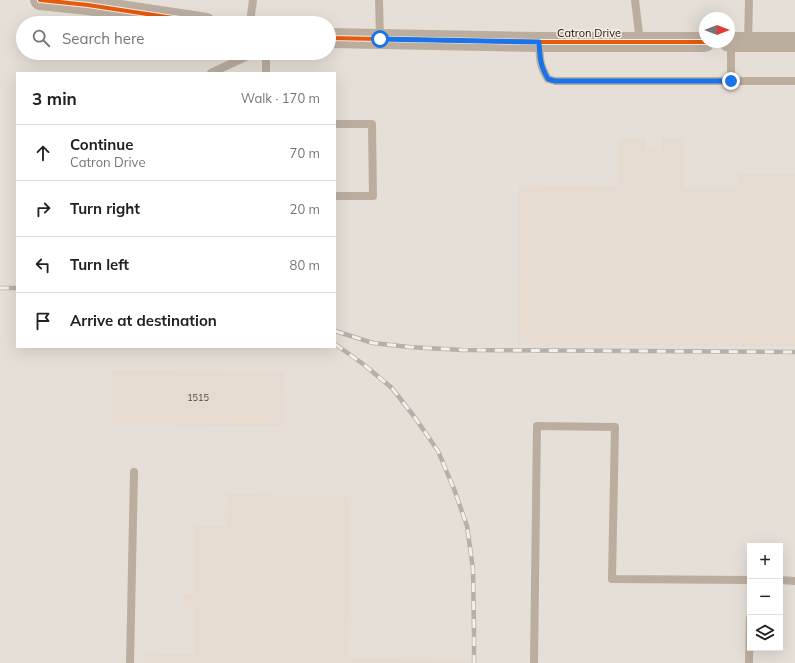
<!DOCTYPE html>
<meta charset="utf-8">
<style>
body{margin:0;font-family:Mulish,sans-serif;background:#f6f6f6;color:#202124}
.controls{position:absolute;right:12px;bottom:12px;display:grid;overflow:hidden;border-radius:0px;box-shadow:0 4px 16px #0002}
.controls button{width:36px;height:36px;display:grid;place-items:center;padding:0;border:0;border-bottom:1px solid #e0e0e0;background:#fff;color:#202124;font:20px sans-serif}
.compass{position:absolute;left:699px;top:12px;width:36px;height:36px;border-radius:50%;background:#fff;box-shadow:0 4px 16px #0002;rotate:90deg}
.stop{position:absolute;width:12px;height:12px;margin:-9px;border:3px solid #1a73e8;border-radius:50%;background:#fff}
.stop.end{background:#1a73e8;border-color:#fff;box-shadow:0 1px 4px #0008}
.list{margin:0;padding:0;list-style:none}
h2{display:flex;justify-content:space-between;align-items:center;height:52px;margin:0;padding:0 16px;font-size:17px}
h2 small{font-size:13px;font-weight:400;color:#757577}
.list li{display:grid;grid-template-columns:26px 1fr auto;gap:12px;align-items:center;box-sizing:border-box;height:56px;padding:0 16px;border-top:1px solid #e0e0e0}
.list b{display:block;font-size:15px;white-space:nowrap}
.list p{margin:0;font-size:13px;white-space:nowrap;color:#757577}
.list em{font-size:13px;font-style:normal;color:#757577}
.icon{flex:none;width:22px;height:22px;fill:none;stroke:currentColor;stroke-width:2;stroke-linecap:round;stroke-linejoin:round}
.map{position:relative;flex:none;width:795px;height:663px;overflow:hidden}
.search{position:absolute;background:#fff;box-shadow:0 4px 16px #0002;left:16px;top:16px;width:320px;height:44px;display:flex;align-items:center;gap:10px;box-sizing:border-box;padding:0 14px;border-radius:22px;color:#757577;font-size:15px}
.panel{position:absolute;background:#fff;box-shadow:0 4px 16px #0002;left:16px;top:72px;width:320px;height:276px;border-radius:0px}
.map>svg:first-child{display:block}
</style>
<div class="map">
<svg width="795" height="663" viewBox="0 0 795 663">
<rect width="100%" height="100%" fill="#f2efeb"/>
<path fill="#e6dfd7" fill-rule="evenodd" d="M0,0h795v663h-795zM705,18h24v24h-24zM23,23h306v30h-306zM17,73h318v274h-318zM750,546h30v102h-30z"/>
<path fill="#e5dbd0" d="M619,138h27v13h16v-13h22v49h54v-13h57v172l-277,-2 1,-159 100,1z
M113,370l171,2 -1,54 -171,-2z
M228,494l123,3 -3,161 125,2v3h-329v-10l50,1 1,-45 -11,-1v-14h10l1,-68 32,1z"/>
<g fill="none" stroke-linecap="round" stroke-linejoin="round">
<path stroke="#bcae9f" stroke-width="8" d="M379,0l1,38
M635,0l5,42
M250,23l3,-23
M539,42c1,16 0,23 9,37l7,2h240
M748,42l1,-42
M211,73l43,-20
M266,73v-20
M731,81v-38
M335,124h37l1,72h-38
M780,580l15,1
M130,663l4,-191
M534,663l3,-237 78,1 -3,152 138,1
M749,663l1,-45"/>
<path stroke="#bcae9f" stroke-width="20" d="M40,0l48,5 118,18
M329,38l210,4h166
M729,42h66"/>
<g stroke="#b7b0aa" stroke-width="4.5">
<path id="rail" d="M0,288h17
M335,331l38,12 36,4 53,3 333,2
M335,344l28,20 29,24 24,31 22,32 16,38 13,37 6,43 1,62v32"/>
</g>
<use href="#rail" stroke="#f5efe8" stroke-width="3" stroke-dasharray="9" stroke-linecap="butt"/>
<g stroke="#f5efe8" stroke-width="6">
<path id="cycleway" d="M40,0l48,5 118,18
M329,38l210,4h166"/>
</g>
<use href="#cycleway" stroke="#e8590c" stroke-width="4"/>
</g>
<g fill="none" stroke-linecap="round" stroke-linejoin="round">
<path stroke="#1a73e8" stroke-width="5" d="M380,39l159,3c1,16 1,23 9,37l7,2h176"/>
</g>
<g text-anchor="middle" stroke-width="3" stroke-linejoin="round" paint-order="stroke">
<g font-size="9" fill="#4c4843">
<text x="198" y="401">1515</text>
</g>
<g font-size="11" fill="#181513" stroke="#f5efe8">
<text x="589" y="37">Catron Drive</text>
</g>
</g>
</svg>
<div class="controls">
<button>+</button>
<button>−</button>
<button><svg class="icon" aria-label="layers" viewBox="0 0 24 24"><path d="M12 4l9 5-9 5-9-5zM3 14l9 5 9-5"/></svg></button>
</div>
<svg class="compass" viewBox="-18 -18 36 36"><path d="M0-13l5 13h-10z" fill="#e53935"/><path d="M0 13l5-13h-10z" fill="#757577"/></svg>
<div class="stop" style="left:380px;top:39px"></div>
<div class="stop end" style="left:731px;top:81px"></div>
<div class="search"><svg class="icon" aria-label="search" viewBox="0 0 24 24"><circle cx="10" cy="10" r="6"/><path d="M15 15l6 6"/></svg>Search here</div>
<section class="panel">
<h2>3 min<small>Walk · 170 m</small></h2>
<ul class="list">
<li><svg class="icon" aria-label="ahead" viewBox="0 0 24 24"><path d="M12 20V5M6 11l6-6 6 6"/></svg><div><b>Continue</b><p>Catron Drive</p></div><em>70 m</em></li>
<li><svg class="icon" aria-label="right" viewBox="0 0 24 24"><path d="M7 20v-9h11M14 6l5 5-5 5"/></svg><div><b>Turn right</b></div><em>20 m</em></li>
<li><svg class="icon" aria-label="left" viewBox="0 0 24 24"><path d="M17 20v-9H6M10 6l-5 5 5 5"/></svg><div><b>Turn left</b></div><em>80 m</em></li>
<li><svg class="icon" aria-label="arrive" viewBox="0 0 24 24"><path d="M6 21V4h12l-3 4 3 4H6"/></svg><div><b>Arrive at destination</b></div></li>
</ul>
</section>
</div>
